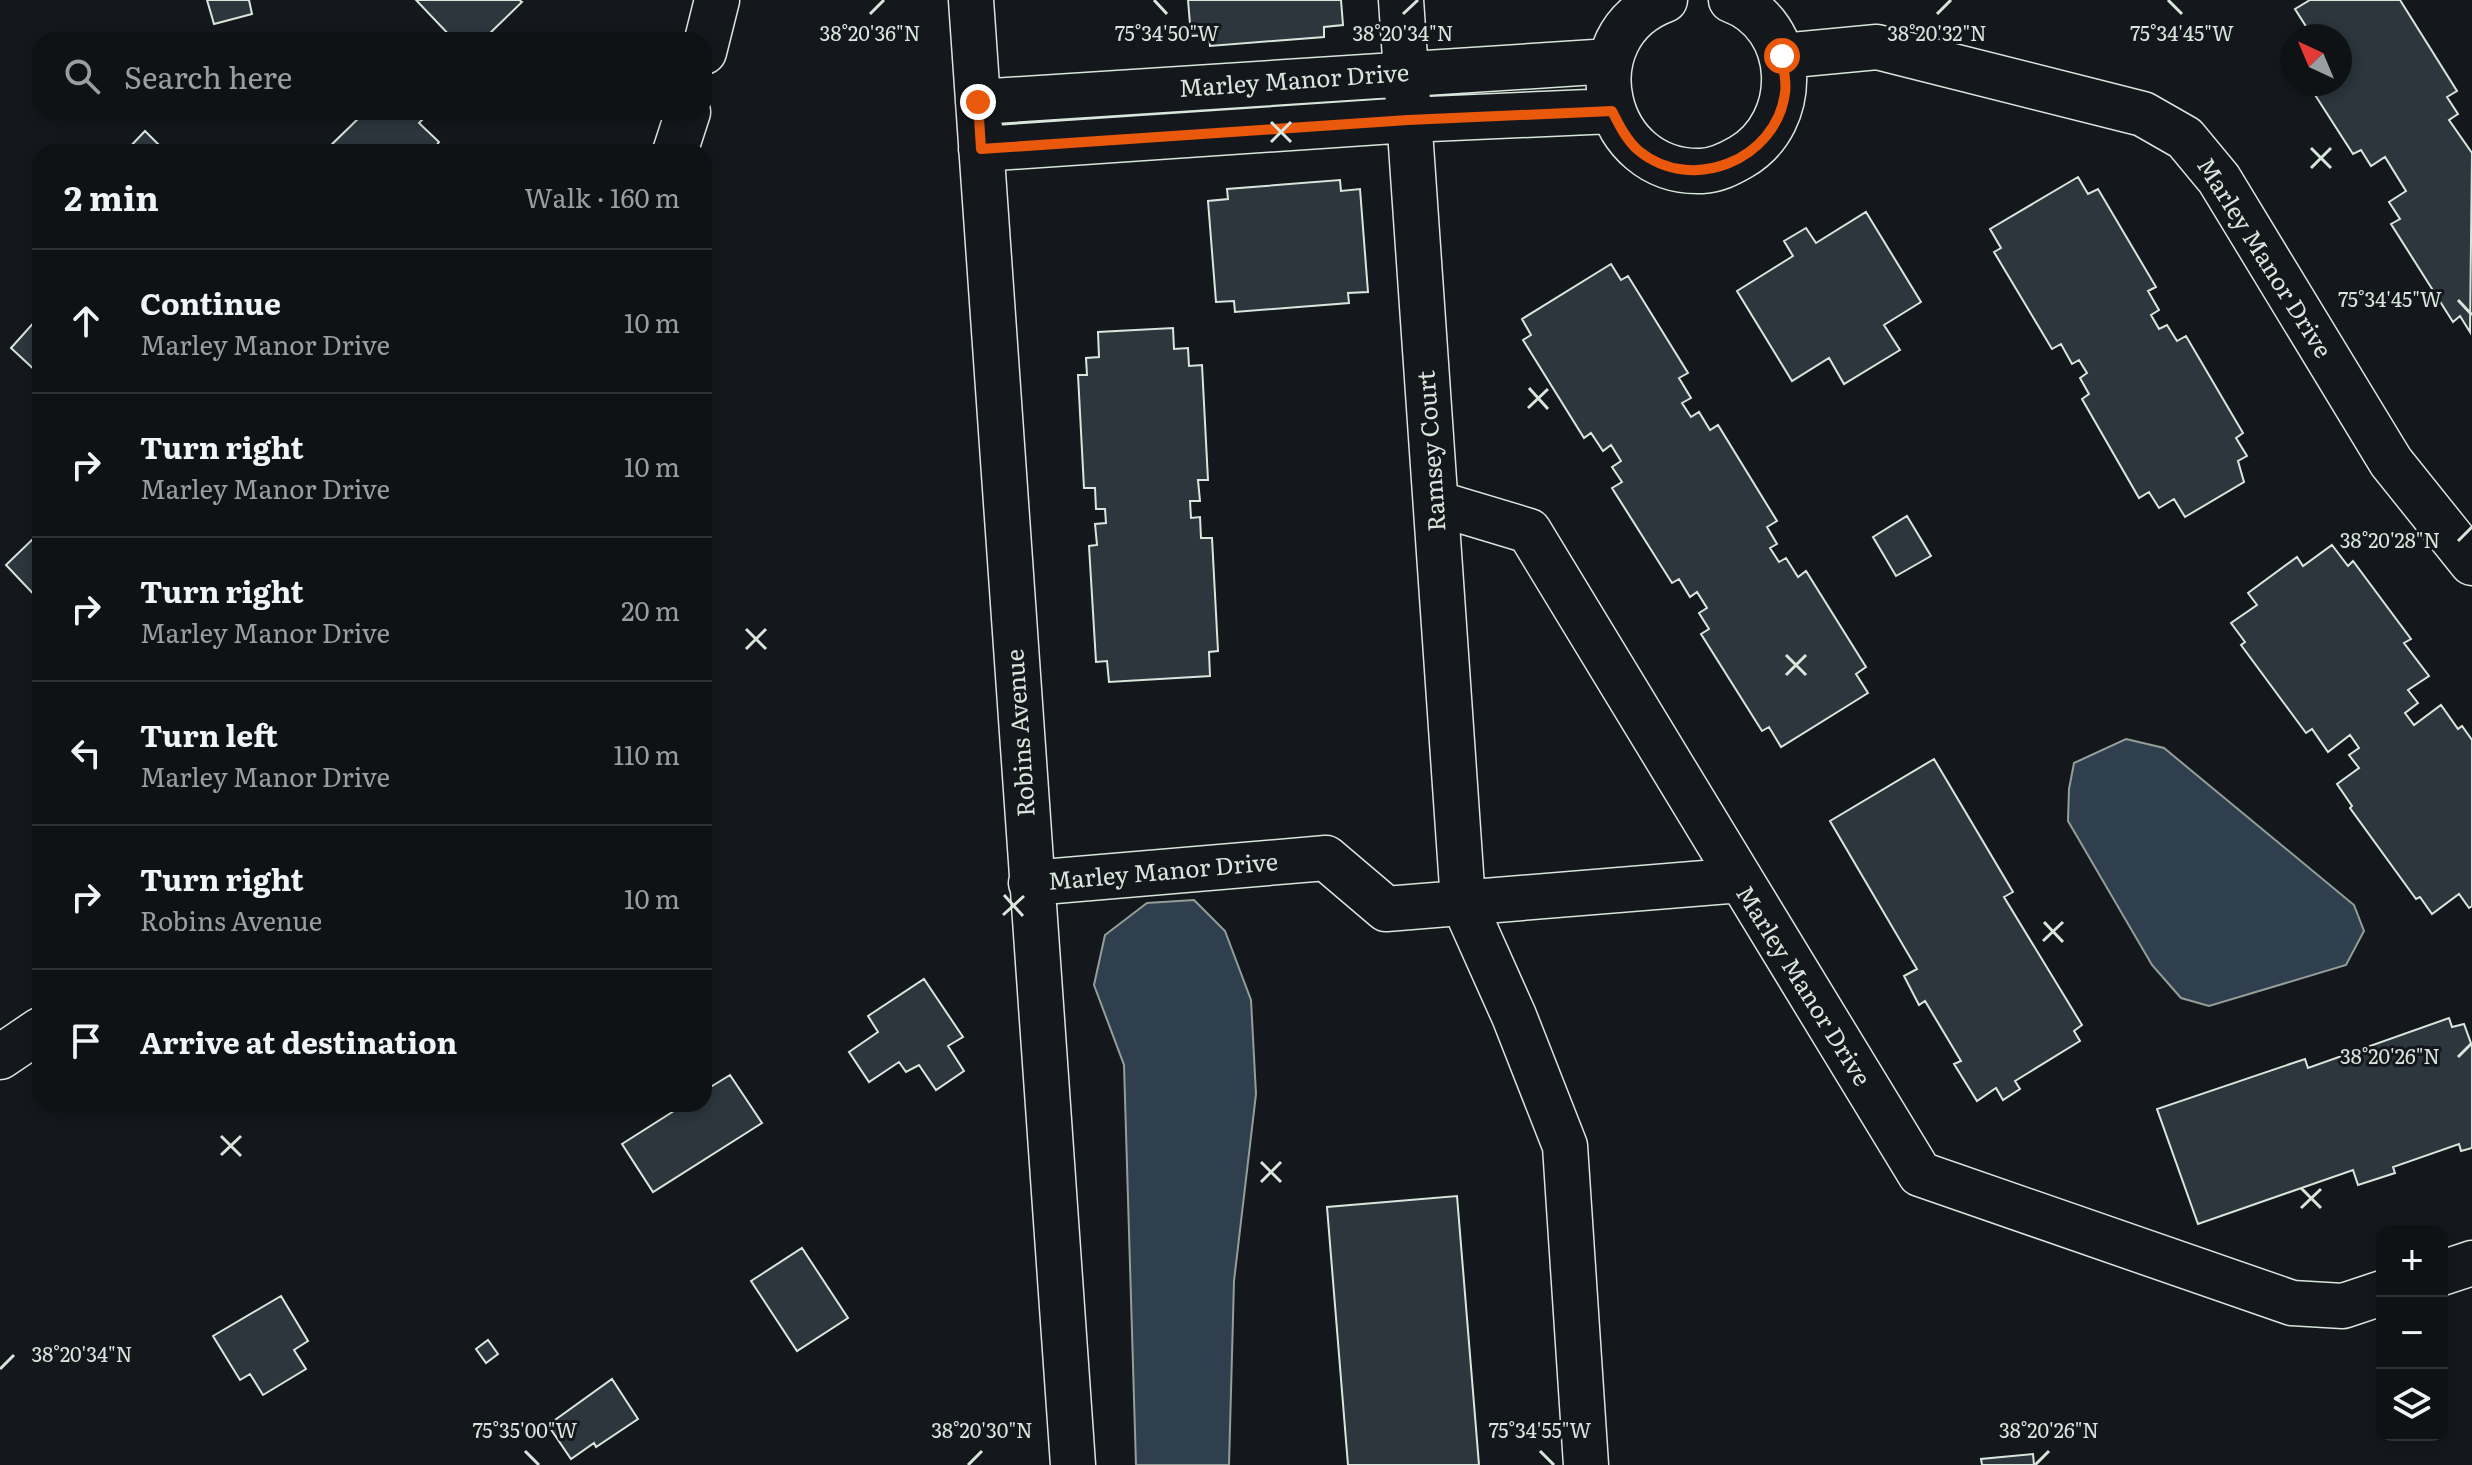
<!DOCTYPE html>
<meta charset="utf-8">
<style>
body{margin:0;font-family:Literata,serif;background:#1d2022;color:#f1f3f6}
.controls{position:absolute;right:24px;bottom:24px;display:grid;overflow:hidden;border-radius:16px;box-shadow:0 4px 12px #0003}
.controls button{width:72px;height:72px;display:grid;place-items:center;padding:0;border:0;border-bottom:2px solid #2f3234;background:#0f1215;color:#f1f3f6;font:40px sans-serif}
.compass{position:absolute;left:2280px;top:24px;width:72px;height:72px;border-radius:50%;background:#0f1215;box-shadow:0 4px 12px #0003;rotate:316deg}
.stop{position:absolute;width:24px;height:24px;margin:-18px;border:6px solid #ea580c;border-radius:50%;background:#fff}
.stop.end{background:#ea580c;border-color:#fff;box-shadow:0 2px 8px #0008}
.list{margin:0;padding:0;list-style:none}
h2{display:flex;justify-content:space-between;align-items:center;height:104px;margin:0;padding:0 32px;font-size:34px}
h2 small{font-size:26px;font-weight:400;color:#9b9ea0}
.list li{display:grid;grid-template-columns:52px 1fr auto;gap:24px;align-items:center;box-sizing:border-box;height:144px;padding:0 32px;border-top:2px solid #2f3234}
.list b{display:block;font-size:30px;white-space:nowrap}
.list p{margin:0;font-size:26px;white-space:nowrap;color:#9b9ea0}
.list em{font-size:26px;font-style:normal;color:#9b9ea0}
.icon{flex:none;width:44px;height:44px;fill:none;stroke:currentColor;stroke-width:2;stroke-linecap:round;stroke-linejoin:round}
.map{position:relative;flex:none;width:2472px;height:1465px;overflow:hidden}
.search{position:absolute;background:#0f1215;box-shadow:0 4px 12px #0003;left:32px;top:32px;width:680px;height:88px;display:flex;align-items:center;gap:20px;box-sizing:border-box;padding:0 28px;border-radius:24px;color:#9b9ea0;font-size:30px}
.panel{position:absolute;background:#0f1215;box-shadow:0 4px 12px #0003;left:32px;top:144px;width:680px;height:968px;border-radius:24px}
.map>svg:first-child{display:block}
</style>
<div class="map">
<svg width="2472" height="1465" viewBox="0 0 2472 1465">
<rect width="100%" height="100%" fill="#14181c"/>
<path fill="#2f3f4d" stroke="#939e99" stroke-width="2" d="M2126,739l38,9 190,157 10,26 -18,34 -137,41 -28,-8 -29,-33 -84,-144 1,-32 5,-26z
M1194,900l31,31 26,69 5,94 -22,187 -5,184h-93l-12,-400 -30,-80 11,-50 42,-32z"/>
<path fill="#2c363c" stroke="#d8e6dc" stroke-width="2" d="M207,0h42l3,14 -38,10z
M416,0h103l3,2 -39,38h-29z
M1188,0h153l2,25 -19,2v10l-114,9 -1,-11 -18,1z
M2310,0h90l57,91 -10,6 11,17 -9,6 23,33 -2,179 -10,-16 -7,6 -62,-98 9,-5 -11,-17 17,-11 -21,-34 -14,9 -10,-16 -8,4 -45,-70h32v-48h-46l13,-8 -12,-19z
M365,112h49l8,8 -3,3 20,19 -8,10h-113l6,-6 3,3z
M145,131l21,21h-41z
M2078,177l10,17 10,-5 58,98 -8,4 11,19 -8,5 8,14 8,-4 10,16 9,-5 57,97 -7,5 11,18 -9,5 6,21 -59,35 -11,-18 -15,9 -10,-16 -10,6 -57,-99 7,-5 -9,-16 7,-5 -8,-13 -7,4 -11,-20 -9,5 -58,-97 7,-4 -11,-19z
M1340,180l1,11 19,-2 8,103 -20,1 1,10 -114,9 -1,-11 -18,1 -8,-101 20,-2 -1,-10z
M1866,212l55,90 -37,23 16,25 -56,34 -15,-26 -37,23 -55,-90 56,-35 -9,-15 22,-13 10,15z
M1611,264l10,16 7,-4 60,97 -9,5 12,20 -9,5 9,14 8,-5 11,18 8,-5 59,96 -10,6 10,17 -7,4 9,14 7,-4 12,19 8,-6 60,96 -10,7 12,19 -87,54 -12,-20 -7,4 -61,-97 8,-5 -10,-16 8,-5 -10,-16 -7,5 -11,-18 -7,4 -60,-95 10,-6 -10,-15 9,-6 -10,-16 -8,6 -12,-18 -7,5 -61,-98 8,-5 -9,-16z
M36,320l4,3 -1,51 -28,-26z
M1173,328l1,21 14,-1 1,18 13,-1 6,115h-10l2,21h-10l1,17 9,-1 1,21h11l6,113 -9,1 1,24 -101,6 -2,-21 -11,1 -7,-116 8,-1 -2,-21 11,-1 -1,-14h-9l-1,-21h-11l-6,-113h9l-1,-17 13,-1 -1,-25z
M1907,516l24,40 -35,20 -23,-39z
M40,532v69l-34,-36z
M2332,545l16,21 5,-5 58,78 -7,4 25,33 -21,14 10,13 -13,10 9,12 27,-20 17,24 4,-3 10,14v166l-3,2 -10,-14 -27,20 -12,-17 -4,2 -66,-91 2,-2 -15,-22 22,-16 -10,-13 10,-7 -9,-13 -22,17 -16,-23 -6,4 -65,-88 4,-3 -14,-19 26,-18 -9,-12 49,-36 6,9z
M1934,759l79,133 -9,5 78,128 -8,6 6,10 -65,40 5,8 -17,11 -7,-12 -19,13 -23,-37 7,-3 -36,-60 -6,4 -15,-29 13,-7 -87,-148z
M924,979l39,58 -15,9 16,25 -28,19 -17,-25 -13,7 -7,-10 -30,20 -20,-30 29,-20 -10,-16z
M2449,1018l3,9 12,-3 8,22v102l-11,3 -2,-7 -66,23 2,6 -37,12 -5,-15 -155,54 -41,-115 148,-50 3,9z
M730,1075l32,48 -109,69 -31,-48 63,-40h19v-13z
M1457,1196l22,269h-131l-21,-258z
M802,1248l46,70 -51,33 -46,-70z
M281,1296l27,45 -14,9 12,19 -43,26 -13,-21 -10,6 -27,-44z
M488,1340l10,14 -12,9 -10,-14z
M612,1379l26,40 -42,28 -2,-4 -23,16 -23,-34z
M2033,1454l1,11h-52l-1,-6z"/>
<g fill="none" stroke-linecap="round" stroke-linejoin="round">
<g stroke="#d8e6dc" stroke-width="47">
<path id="minor" d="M971,0l102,1465
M1401,0l62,902 51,114 51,130 21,319
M1665,0c-94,35 -63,175 37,171 15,-1 27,-7 39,-14 60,-35 58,-132 -10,-157
M704,52l13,-52
M1782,56l95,-9 266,67 42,24 34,41 172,283 81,101
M978,102l632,-41
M981,149l427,-29 204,-9
M675,152l13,-40
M1436,503l93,28 212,349
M1031,883l295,-25 60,51 355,-29 179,294 372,129 51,3 39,-13
M0,1057l40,-27
M2442,1273l30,-10"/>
</g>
<use href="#minor" stroke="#14181c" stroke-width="44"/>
</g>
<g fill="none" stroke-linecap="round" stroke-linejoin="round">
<path stroke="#ea580c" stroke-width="10" d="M978,102l3,47 427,-29 204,-9c7,14 15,30 27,40 53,43 137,9 146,-58 2,-11 -2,-25 -3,-37"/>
</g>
<path fill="none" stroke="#d8e6dc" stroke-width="3" d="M1154,0l13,14M2168,0l14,14M870,14l14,-14M1403,14l15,-14M1937,14l14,-14M1271,122l20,20M1271,142l20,-20M2311,148l20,20M2311,168l20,-20M2458,300l14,15M1529,388l19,21M1528,408l20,-19M2458,541l14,-14M746,629l20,20M746,649l20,-20M1786,655l20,20M1786,675l20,-20M1004,895l19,21M1003,915l21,-19M2044,922l19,20M2043,941l20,-19M2458,1057l14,-14M221,1136l20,20M221,1155l20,-19M1261,1162l20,20M1261,1182l20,-20M2301,1188l20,20M2301,1208l20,-19M0,1369l14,-14M525,1451l14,14M1540,1451l14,14M968,1465l14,-14M2035,1465l14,-14"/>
<g text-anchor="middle" stroke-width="6" stroke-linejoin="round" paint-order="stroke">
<g font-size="24" fill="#d8e6dc" stroke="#14181c">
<text transform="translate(1294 81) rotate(-4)" y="8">Marley Manor Drive</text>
<text transform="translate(2264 258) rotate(58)" y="8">Marley Manor Drive</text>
<text transform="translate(1432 451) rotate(-94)" y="8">Ramsey Court</text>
<text transform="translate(1021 733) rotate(-94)" y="8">Robins Avenue</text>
<text transform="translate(1163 872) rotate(-5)" y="8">Marley Manor Drive</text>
<text transform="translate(1803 986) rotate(58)" y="8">Marley Manor Drive</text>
</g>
</g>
<g font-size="20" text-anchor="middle" fill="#d8e6dc" stroke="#14181c" stroke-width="6" stroke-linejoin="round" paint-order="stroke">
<text x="870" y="41">38°20'36"N</text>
<text x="1403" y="41">38°20'34"N</text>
<text x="1937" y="41">38°20'32"N</text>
<text x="2182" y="41">75°34'45"W</text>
<text x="1167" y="41">75°34'50"W</text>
<text x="2390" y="307">75°34'45"W</text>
<text x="2390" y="548">38°20'28"N</text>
<text x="2390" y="1064">38°20'26"N</text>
<text x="82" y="1362">38°20'34"N</text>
<text x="525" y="1438">75°35'00"W</text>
<text x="1540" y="1438">75°34'55"W</text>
<text x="982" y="1438">38°20'30"N</text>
<text x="2049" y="1438">38°20'26"N</text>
</g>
</svg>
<div class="controls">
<button>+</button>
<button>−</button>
<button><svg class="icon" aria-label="layers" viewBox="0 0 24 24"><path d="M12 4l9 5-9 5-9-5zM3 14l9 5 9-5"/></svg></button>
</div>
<svg class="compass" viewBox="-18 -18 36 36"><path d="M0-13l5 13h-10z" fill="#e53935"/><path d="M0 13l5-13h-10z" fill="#9b9ea0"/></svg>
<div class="stop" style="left:1782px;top:56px"></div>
<div class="stop end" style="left:978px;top:102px"></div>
<div class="search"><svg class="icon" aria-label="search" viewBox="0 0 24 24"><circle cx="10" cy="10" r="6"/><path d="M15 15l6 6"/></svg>Search here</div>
<section class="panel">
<h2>2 min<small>Walk · 160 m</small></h2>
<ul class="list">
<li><svg class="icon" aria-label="ahead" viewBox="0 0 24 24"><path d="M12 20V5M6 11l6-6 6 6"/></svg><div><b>Continue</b><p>Marley Manor Drive</p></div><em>10 m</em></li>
<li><svg class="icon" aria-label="right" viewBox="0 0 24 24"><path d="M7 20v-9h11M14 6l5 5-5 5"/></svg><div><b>Turn right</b><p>Marley Manor Drive</p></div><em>10 m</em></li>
<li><svg class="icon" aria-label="right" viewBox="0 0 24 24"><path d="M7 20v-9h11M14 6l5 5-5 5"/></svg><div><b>Turn right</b><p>Marley Manor Drive</p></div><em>20 m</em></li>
<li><svg class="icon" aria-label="left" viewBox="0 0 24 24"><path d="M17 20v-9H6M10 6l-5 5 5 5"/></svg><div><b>Turn left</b><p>Marley Manor Drive</p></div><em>110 m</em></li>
<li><svg class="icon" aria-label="right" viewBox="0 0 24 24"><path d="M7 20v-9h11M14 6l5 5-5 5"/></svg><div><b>Turn right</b><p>Robins Avenue</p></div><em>10 m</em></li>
<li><svg class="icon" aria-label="arrive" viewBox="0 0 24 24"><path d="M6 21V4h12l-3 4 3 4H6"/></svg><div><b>Arrive at destination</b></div></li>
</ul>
</section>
</div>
